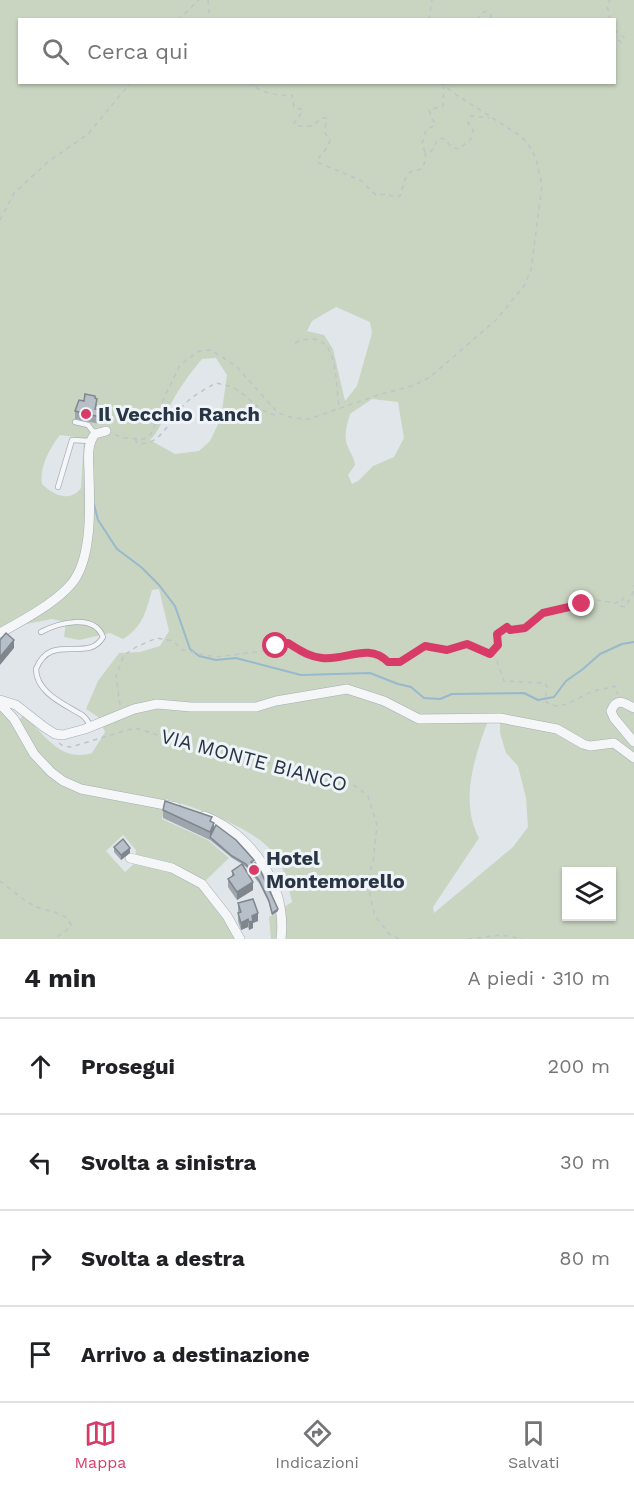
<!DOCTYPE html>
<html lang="it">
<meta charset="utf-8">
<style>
body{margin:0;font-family:"Work Sans",sans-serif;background:#f6f6f6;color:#202124}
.controls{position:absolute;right:18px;bottom:18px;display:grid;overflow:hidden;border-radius:0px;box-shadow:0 2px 4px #0004}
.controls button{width:54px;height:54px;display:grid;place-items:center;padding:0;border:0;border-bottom:2px solid #e0e0e0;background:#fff;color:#202124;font:30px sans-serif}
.stop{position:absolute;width:18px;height:18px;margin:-14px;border:4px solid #d93b69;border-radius:50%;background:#fff}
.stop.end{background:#d93b69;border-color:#fff;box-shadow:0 2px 6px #0008}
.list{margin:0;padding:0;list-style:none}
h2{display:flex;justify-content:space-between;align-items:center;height:78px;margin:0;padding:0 24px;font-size:26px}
h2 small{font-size:20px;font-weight:400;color:#757577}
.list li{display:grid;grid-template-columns:39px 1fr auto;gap:18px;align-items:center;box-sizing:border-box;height:96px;padding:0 24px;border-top:2px solid #e0e0e0}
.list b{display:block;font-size:22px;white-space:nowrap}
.list em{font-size:20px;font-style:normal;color:#757577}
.icon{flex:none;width:33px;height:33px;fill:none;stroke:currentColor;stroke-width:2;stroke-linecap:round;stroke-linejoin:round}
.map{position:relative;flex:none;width:634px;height:939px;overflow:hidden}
.search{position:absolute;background:#fff;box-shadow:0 2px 4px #0004;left:18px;right:18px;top:18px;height:66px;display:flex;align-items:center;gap:15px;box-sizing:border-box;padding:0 21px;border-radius:0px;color:#757577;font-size:22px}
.sheet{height:462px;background:#fff}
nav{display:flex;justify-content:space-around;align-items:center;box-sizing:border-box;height:84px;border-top:2px solid #e0e0e0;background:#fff;font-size:16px;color:#757577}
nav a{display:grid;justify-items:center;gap:3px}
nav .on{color:#d93b69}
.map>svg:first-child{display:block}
</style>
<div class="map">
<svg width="634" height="939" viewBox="0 0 634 939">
<rect width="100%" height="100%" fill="#e0e6ea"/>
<path fill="#c9d5c1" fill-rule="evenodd" d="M0,0h634v939h-363l-2,-22 23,-15c-4,-18 -8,-37 -21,-52 -22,-24 -74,-42 -105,-51l-4,20 46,21 21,18 -27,26 37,55h-239v-231l14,16 9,-8c22,17 36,47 69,37l13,-21 -7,-15 -12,-8 12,-28 21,-28 21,-1 20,-6 9,-15 -10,-42 -7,1c-6,21 -9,37 -29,49l-13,-6 -31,7 -15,-3 2,-15 -14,-3 -52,10zM20,20h594v62h-594zM336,307l34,15 2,11 -15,53 -12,15 -12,-52 -9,-14 -17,-4 5,-10zM216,358l11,17 -6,43 -11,23 -11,10 -24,3 -25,-14c10,-10 13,-21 19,-33 10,-18 20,-33 33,-48zM372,399l26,3 6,36 -10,19 -21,9 -15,15 -6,3 -4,-9 7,-10c-1,-8 -4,-11 -7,-18 -5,-10 -1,-23 2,-33zM60,435l24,3 -3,50c-11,15 -28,7 -39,-4 -3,-16 8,-37 18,-49zM489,718l11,1v14l6,20 12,13 8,32 2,29 -15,20 -79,66 -1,-6 46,-69c-20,-37 -4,-83 10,-120zM123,835l13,15 -1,13 -10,9 -19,-21zM566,872h46v44h-46z"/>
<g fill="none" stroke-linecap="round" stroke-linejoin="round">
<path stroke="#98b9cd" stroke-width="2" d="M94,504l4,16 19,29 24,18 18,18 16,21 15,43 9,7 17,4 20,-2 65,17 69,-2 28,11 13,3 13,11 16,1 12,-5 72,-1 14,7 16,-3 12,-16 17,-12 17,-15 22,-10 12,-2"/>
<g stroke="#a5adb5" stroke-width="6">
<path id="service" d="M75,422l13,3 7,9
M58,487l14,-47 19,1
M41,632c17,-9 53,-19 62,5 -15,27 -52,-6 -67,32 0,24 30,36 46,46 4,3 7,8 9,12"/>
</g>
<g stroke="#a5adb5" stroke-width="10">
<path id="minor" d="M0,633c22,-12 61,-33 75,-54 17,-26 15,-74 14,-105 0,-13 -3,-29 6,-40l11,-3
M0,700l16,5 28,22 11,7 8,1 22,-6 49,-20 23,-5 34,3h65l20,-6 71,-12 37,12 35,18 81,-1 57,11 26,15 7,2 24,-3 20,15
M0,704l14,15 20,35 17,18 12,9 18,8 95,18
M634,708c-10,-5 -17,-11 -23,3l3,7 20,24
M204,816c49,19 83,70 77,123
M130,858l42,10 30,16 25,32 13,23"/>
</g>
<path stroke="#bfc4c9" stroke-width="1.5" stroke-dasharray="4.5 4.5" stroke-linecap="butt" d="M208,0l2,20
M178,20l21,-20
M429,20l3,-20
M477,20l5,-7 5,-2 4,4 -1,5
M610,20l-3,-15 3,-5
M614,30l10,7v3l-3,2 -7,-4
M249,82c10,11 29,14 43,13l2,13 7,1 2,2 -9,12 2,3h16l10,-8h4l-1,15 5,7c-2,10 -10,13 -13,22l43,18 16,15 12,-1 6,3 6,-1 5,-17 5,-7 12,-3 4,-10 -1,-6c11,-1 8,-9 14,-15l6,1 6,8 8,2 12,-10 2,-9 -5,-7 3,-7 18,2
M425,152l-3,-8 4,-14 9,-5 -6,-15 14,-4 1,-19
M0,220l14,-27 35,-32 39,-27 43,-52
M295,343c44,-19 40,35 44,64
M115,435l10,3 19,1 7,-5 9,-20 3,-14 17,-35 19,-14 12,-1 25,16 42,47 15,5 16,1 69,-24 37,-10 15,-8 66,-57 28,-34 7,-16 11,-84 -6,-28 -9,-16 -8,-7 -67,-43 -12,-10
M136,439v3c24,9 36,-28 52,-41 8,-7 19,-13 28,-18 8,2 16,3 23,8 14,10 17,18 36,24l2,-2
M491,654l6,7 7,20 40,2 3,3 -2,15c4,3 8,5 13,5 15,-2 29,-15 44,-17 6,-1 8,-1 13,-3l3,3 -1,5
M120,705l-4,-29 8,-21 12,-8 21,-9 16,3 10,9 32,7 49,-6 24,-8c11,6 20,13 33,15 24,3 47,-16 67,4h12l25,-16 22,4 20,-6 23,10 8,-9 -1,-11 8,-6 5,2 15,-2 18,-15 12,-1 5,-4 3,1 33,-9 20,3 7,-5 -2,8 4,1 7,-12 2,-10
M59,743l4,3 8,1 63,-19 21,6 17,8 165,36 20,9 11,9 9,29 -4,37 -5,15 2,19 5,20 14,18 10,5
M0,881c11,8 22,19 35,25 11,6 31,5 36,19l-4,5 -13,9
M468,939l33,-4 22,4"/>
<use href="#service" stroke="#f4f6f8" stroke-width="4.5"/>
<use href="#minor" stroke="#f4f6f8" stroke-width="9"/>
</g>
<path fill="#9da5ad" d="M95,399l2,7 -1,3 6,9 -2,6 -25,-5v-8l9,-10z
M163,810l49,12 2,7 40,33 -2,1 26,48 -6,4 -3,-12 -10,-20 -13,-16 -3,-2 10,25 -16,10 -9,-13v-8l4,-2v-6l10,-7 -10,-6 -22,-18 -47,-22z
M114,847l16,6 -9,7 -7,-8z
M238,903l20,18 -5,2v5l-4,2 -1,-3 -7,3 -3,-9z"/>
<path fill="#80868d" d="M14,640v8l-14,17v-8z
M214,823v8l-4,6v-5z
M130,848v5l-9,7v-5z
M253,882v8l-16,10v-8z
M278,909v2l-6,4v-2z
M258,913v8l-5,2v5l-4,2v-8l3,-6z
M248,919v8l-7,3v-7z"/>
<path fill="#b7c0c9" stroke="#80868d" stroke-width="1.5" d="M85,394l10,2v2l2,1 -2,10 7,1 -2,7 -25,-6 4,-11 5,1z
M6,633l8,7 -14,17v-17z
M165,801l47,16 -2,4 4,2 -4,9 -47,-22z
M216,825l20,15 18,20 -3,2 2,3 2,-2 5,7 18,39 -6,4 -3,-12 -10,-21 -13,-16 -14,-8 -22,-19z
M123,839l7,9 -9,7 -7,-8z
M242,864l11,18 -16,10 -9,-13 6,-4 -2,-4z
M253,899l5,14 -6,3 1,5 -4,1 -1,-3 -7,4 -3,-10 3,-1 -3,-9z"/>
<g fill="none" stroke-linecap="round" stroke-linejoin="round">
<path stroke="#d93b69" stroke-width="8" d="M276,646l12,-3c12,7 19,13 34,15 24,3 46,-16 66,4h12l25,-16 22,4 20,-6 23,10 8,-9 -1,-11 10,-7 3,3 15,-2 18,-15 39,-9"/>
</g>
<g fill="#d93b69" stroke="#f0f4f8" stroke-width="2">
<circle cx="86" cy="414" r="6"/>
<circle cx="254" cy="870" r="6"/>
</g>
<g text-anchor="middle" stroke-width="6" stroke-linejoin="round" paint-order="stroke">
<g font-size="20" font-weight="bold" fill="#273544" stroke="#f0f4f8" text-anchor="start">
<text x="98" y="421">Il Vecchio Ranch</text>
<text x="266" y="865">Hotel<tspan x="266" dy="23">Montemorello</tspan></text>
</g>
<g font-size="20" fill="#273544" stroke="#f0f4f8">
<text transform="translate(254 760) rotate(15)" y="7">VIA MONTE BIANCO</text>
</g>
</g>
</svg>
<div class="controls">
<button><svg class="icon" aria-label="layers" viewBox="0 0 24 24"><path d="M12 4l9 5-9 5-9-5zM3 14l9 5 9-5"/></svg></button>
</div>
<div class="stop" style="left:276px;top:646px"></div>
<div class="stop end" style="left:582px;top:604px"></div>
<div class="search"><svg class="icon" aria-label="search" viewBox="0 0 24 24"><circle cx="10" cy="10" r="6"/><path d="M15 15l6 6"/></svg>Cerca qui</div>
</div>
<section class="sheet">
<h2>4 min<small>A piedi · 310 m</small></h2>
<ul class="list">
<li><svg class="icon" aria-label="ahead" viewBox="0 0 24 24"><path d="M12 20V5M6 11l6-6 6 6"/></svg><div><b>Prosegui</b></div><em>200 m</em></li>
<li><svg class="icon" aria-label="left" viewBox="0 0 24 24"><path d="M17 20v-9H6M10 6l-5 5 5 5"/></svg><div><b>Svolta a sinistra</b></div><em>30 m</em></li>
<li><svg class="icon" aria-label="right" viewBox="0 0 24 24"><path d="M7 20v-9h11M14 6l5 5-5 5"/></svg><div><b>Svolta a destra</b></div><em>80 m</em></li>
<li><svg class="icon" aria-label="arrive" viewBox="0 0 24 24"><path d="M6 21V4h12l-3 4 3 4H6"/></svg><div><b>Arrivo a destinazione</b></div></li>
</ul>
</section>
<nav>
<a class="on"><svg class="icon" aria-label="map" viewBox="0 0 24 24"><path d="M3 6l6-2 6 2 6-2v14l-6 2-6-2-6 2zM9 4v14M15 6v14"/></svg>Mappa</a>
<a><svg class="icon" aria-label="directions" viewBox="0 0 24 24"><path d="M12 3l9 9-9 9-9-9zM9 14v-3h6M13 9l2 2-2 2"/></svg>Indicazioni</a>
<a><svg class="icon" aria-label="saved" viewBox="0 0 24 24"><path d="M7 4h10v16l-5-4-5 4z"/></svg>Salvati</a>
</nav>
